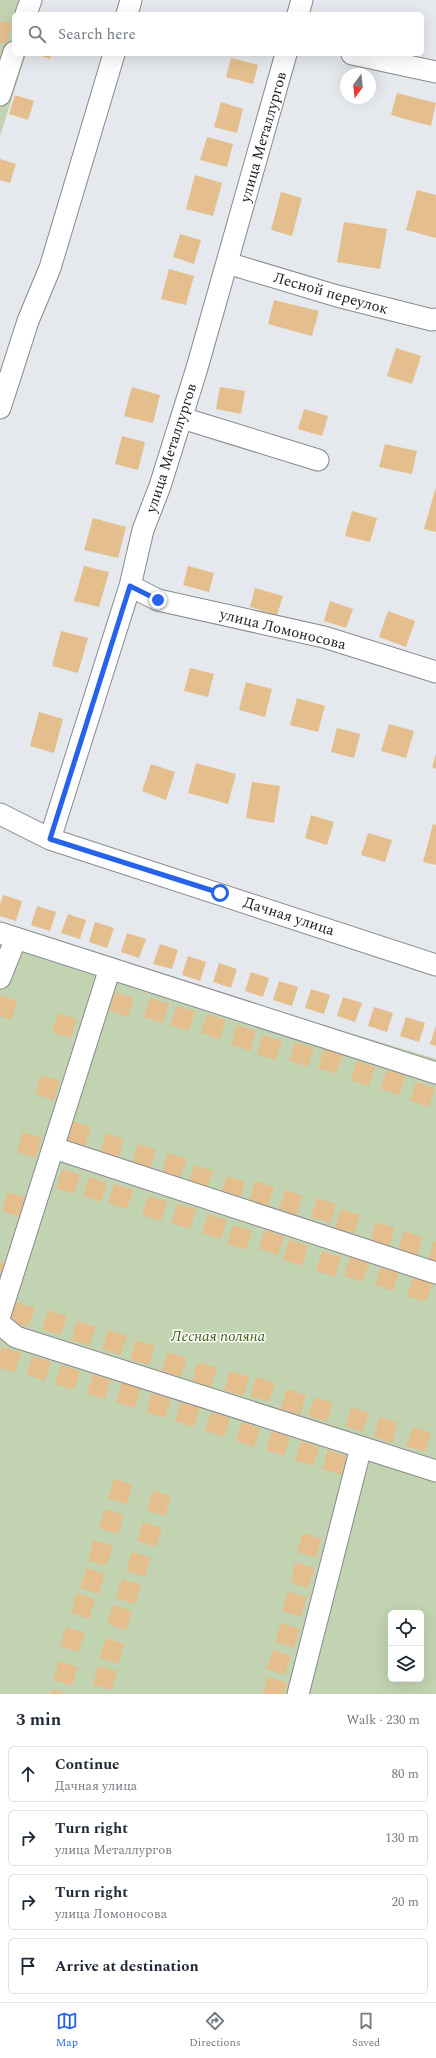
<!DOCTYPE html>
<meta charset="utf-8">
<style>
body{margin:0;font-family:Spectral,serif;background:#f6f6f7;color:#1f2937}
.controls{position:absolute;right:12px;bottom:12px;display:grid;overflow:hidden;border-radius:6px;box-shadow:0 4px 16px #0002}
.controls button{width:36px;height:36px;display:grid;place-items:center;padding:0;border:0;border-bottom:1px solid #e0e1e3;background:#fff;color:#1f2937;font:20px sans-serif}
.compass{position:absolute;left:340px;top:68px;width:36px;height:36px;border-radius:50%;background:#fff;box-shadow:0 4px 16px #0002;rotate:195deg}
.stop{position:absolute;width:12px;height:12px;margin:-9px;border:3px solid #2563eb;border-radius:50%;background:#fff}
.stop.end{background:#2563eb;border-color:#fff;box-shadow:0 1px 4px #0008}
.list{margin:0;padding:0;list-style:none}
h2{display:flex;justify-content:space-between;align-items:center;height:52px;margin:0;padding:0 16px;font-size:17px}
h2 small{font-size:13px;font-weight:400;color:#747a83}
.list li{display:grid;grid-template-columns:26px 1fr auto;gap:12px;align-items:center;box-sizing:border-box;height:56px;margin:0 8px 8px;padding:0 8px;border:1px solid #e0e1e3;border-radius:6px}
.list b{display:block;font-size:15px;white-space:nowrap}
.list p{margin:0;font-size:13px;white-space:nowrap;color:#747a83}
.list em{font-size:13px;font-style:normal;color:#747a83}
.icon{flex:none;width:22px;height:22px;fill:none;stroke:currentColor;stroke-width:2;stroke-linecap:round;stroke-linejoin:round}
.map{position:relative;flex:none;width:436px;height:1694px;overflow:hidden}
.search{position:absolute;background:#fff;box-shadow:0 4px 16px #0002;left:12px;right:12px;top:12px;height:44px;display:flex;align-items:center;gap:10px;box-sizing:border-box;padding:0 14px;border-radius:6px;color:#747a83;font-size:15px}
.sheet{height:308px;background:#fff}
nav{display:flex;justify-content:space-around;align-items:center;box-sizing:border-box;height:56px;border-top:1px solid #e0e1e3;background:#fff;font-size:11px;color:#747a83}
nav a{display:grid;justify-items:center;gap:2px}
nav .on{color:#2563eb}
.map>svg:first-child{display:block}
</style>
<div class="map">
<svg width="436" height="1694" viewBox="0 0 436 1694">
<rect width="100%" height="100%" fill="#e5e8ec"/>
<path fill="#c2d3b1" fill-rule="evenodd" d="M0,0h42l-4,14h-24v40h12l-26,82z
M0,927l436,132v635h-436zM391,1613h30v66h-30z"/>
<path fill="#e4bf8d" d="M0,21l12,3 -6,20 -6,-2z
M36,54h15l-1,5z
M231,58l27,7 -5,19 -27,-7z
M397,93l39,10 -5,23 -40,-11z
M15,95l19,6 -6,19 -19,-6z
M221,102l22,7 -6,24 -23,-6z
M207,137l26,7 -6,23 -27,-7z
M0,159l16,5 -6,19 -10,-3z
M195,175l27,8 -9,33 -27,-7z
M417,190l19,5v43l-30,-8z
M281,192l21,6 -10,38 -21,-6z
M344,222l43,7 -7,40 -43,-7z
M180,234l21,6 -7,24 -21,-7z
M169,269l25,7 -8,29 -25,-6z
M274,300l45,11 -7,25 -44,-12z
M396,348l25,8 -9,28 -25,-8z
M132,387l28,8 -7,28 -29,-7z
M220,387l25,4 -4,23 -25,-5z
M304,409l24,7 -6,20 -24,-7z
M122,436l23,6 -7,28 -23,-6z
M385,444l32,7 -5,23 -33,-7z
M436,487v45l-12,-3z
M352,511l25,7 -7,24 -25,-6z
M93,518l33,9 -8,31 -34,-8z
M84,566l25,6 -10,35 -25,-6z
M188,566l26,7 -5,19 -26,-7z
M255,588l28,8 -6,19 -27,-8z
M330,601l23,8 -7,19 -22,-7z
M388,611l27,10 -9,26 -27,-10z
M61,631l27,7 -10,35 -26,-7z
M190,668l24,6 -6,23 -24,-6z
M246,682l26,7 -7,28 -26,-7z
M297,698l28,8 -7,26 -28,-7z
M39,712l24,7 -9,34 -24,-7z
M389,724l25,7 -8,27 -25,-7z
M337,728l23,6 -6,24 -23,-6z
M436,754v15l-4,-2z
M196,763l40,11 -8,30 -40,-11z
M151,764l24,8 -9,28 -24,-9z
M252,782l28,4 -6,37 -28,-5z
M311,815l23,7 -7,23 -22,-7z
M433,824l3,1v40l-13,-3z
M368,833l24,7 -7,22 -24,-7z
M3,895l19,6 -6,20 -16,-5v-11z
M37,906l19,6 -6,19 -19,-6z
M68,914l18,6 -6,19 -19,-6z
M95,922l19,6 -7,20 -18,-6z
M127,933l19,6 -7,19 -18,-6z
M160,944l18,6 -6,19 -19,-5z
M188,956l18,6 -6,19 -18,-6z
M219,963l18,6 -6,19 -18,-6z
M251,972l18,6 -6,19 -18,-6z
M279,981l19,6 -6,19 -19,-6z
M311,989l19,6 -6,19 -19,-6z
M115,992l19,6 -6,19 -19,-6z
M0,995l17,6 -6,19 -11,-4z
M343,997l19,6 -7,19 -18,-6z
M150,998l19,6 -6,19 -19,-6z
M177,1006l18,5 -6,20 -19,-6z
M374,1007l19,6 -6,19 -19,-6z
M58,1013l19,6 -6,19 -19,-6z
M207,1014l19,6 -6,19 -19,-6z
M406,1017l19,6 -6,19 -19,-6z
M237,1025l19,6 -6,20 -19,-6z
M436,1026v20l-6,-2z
M263,1035l19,6 -6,19 -19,-6z
M295,1042l19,6 -6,19 -19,-6z
M324,1049l19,6 -7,19 -18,-6z
M357,1061l18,6 -6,19 -18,-6z
M387,1070l18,6 -6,19 -19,-6z
M41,1075l19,6 -6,19 -19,-6z
M416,1082l19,6 -6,19 -19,-6z
M72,1121l19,6 -6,19 -19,-6z
M23,1132l19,6 -6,20 -19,-6z
M106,1133l18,6 -6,19 -18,-6z
M138,1144l18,6 -6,19 -18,-6z
M168,1153l19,6 -7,20 -18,-6z
M194,1165l19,6 -7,19 -18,-6z
M62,1169l18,6 -6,19 -18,-6z
M227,1176l18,6 -6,20 -19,-6z
M89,1177l18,6 -6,19 -18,-6z
M255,1181l19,6 -6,19 -19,-6z
M114,1184l19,6 -6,19 -19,-6z
M285,1190l18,6 -6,19 -18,-6z
M8,1192l19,6 -6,19 -19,-6z
M148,1196l19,6 -6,19 -19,-6z
M317,1198l19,6 -6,19 -19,-6z
M177,1204l19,5 -6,20 -19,-6z
M341,1209l19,6 -7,19 -18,-6z
M208,1214l19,6 -6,19 -19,-6z
M376,1222l19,6 -6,19 -19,-6z
M233,1225l19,6 -6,19 -19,-6z
M265,1230l19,6 -6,19 -19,-6z
M404,1231l19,6 -6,19 -19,-6z
M289,1240l19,6 -6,20 -19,-6z
M434,1241h2v21l-8,-2z
M322,1251l19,6 -6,20 -19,-6z
M350,1257l19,6 -6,19 -19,-6z
M0,1262l9,2 -9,19z
M381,1266l18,6 -6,19 -18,-6z
M413,1277l19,6 -6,19 -19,-6z
M16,1302l19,6 -7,19 -18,-6z
M48,1310l19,6 -6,19 -19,-6z
M77,1321l19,6 -7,19 -18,-6z
M108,1330l19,6 -7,19 -18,-6z
M136,1340l19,6 -6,19 -19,-5z
M2,1347l19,6 -6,19 -15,-4v-13z
M168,1352l19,6 -6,19 -19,-6z
M32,1356l19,6 -6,19 -19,-6z
M198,1362l19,6 -6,19 -19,-6z
M61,1365l19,6 -6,19 -19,-6z
M230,1371l19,6 -6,19 -19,-6z
M93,1374l18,6 -6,19 -18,-6z
M256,1377l19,6 -6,19 -19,-6z
M122,1383l19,5 -6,20 -19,-6z
M287,1389l19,6 -6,20 -19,-6z
M152,1393l19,6 -6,19 -19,-6z
M315,1397l18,6 -6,19 -19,-6z
M181,1402l19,6 -6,19 -19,-6z
M351,1407l18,6 -6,19 -18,-6z
M211,1412l19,6 -6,19 -19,-6z
M380,1417l18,6 -6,20 -18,-6z
M242,1422l18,6 -6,19 -18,-6z
M413,1427l18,6 -6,19 -19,-6z
M272,1431l18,6 -6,19 -18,-6z
M301,1441l18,6 -6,19 -18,-6z
M328,1450l19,6 -6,19 -19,-6z
M114,1479l19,6 -6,19 -19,-6z
M153,1490l18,6 -6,20 -18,-6z
M105,1509l19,6 -6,19 -19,-6z
M143,1522l19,6 -6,19 -19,-6z
M303,1533l19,6 -6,19 -19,-6z
M94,1540l19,6 -7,20 -18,-6z
M132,1552l19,6 -6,19 -19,-6z
M296,1562l19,6 -7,20 -18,-6z
M87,1568l18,6 -6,20 -19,-6z
M122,1579l19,6 -6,19 -19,-6z
M288,1592l19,5 -6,20 -19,-6z
M77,1593l18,6 -6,20 -18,-6z
M113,1605l19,6 -6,19 -19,-6z
M281,1623l19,6 -6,19 -19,-6z
M66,1627l19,6 -7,19 -18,-6z
M106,1638l18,6 -6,20 -19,-6z
M273,1650l18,6 -6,19 -19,-6z
M59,1661l19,6 -6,19 -19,-6z
M98,1666l19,5 -5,19 -19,-5z
M268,1677l19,6 -3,11h-21z
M53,1689l14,5h-16z"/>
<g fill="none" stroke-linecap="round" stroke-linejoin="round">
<g stroke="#87898d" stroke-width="23">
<path id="minor" d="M26,14l5,-14
M127,14l4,-14
M298,14l4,-14
M352,54l84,18
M0,95l14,-43
M227,263l110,33 95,24 4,-1
M0,408l28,-87 22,-53 64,-214
M182,418l136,42
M130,586l28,14 166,37 112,35
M0,814l50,25 386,126
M50,839l80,-253 13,-56 17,-44 37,-118 89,-314
M0,933l436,140
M0,978l16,-40
M54,1148l382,125
M0,1315l110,-347
M0,1324l16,13 420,134
M298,1694l63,-247"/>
</g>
<use href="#minor" stroke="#fff" stroke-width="21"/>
</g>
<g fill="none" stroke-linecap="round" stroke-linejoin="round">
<path stroke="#2563eb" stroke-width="5" d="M158,600l-28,-14 -80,253 170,54"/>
</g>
<g text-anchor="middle" stroke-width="3" stroke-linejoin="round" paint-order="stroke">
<g font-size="15" fill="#191a1b" stroke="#fff">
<text transform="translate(263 137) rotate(-74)" y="5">улица Металлургов</text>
<text transform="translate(331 293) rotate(16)" y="5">Лесной переулок</text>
<text transform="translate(171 448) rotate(-72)" y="5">улица Металлургов</text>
<text transform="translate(283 629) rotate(14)" y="5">улица Ломоносова</text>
<text transform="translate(289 916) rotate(18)" y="5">Дачная улица</text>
</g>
<g font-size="15" font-style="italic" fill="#3c5a0a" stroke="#fff">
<text x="218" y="1341">Лесная поляна</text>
</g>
</g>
</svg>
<div class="controls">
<button><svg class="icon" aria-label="locate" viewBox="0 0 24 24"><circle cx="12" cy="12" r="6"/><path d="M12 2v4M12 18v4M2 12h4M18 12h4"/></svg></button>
<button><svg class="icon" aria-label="layers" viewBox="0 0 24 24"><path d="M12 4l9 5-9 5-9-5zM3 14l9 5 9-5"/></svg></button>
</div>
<svg class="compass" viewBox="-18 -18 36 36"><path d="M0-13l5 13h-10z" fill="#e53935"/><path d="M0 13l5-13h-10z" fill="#747a83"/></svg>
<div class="stop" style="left:220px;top:893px"></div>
<div class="stop end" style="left:158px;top:600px"></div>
<div class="search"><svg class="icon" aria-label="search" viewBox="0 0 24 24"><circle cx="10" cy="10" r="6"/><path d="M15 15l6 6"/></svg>Search here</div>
</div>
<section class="sheet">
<h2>3 min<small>Walk · 230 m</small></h2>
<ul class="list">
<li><svg class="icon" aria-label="ahead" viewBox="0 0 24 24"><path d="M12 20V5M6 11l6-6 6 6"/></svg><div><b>Continue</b><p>Дачная улица</p></div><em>80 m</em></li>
<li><svg class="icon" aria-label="right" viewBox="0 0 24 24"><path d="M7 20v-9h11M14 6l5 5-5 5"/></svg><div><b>Turn right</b><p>улица Металлургов</p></div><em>130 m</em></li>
<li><svg class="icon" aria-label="right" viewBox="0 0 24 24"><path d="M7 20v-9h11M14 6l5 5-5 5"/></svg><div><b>Turn right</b><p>улица Ломоносова</p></div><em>20 m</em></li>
<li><svg class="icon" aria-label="arrive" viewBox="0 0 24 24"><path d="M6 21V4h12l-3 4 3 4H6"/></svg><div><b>Arrive at destination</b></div></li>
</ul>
</section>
<nav>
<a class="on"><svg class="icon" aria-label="map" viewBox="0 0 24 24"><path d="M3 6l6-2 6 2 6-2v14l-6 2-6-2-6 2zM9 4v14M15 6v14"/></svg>Map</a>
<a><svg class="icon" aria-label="directions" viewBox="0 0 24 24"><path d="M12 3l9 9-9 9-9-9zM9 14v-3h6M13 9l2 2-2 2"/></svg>Directions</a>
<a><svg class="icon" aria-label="saved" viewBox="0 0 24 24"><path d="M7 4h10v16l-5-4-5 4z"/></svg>Saved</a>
</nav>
